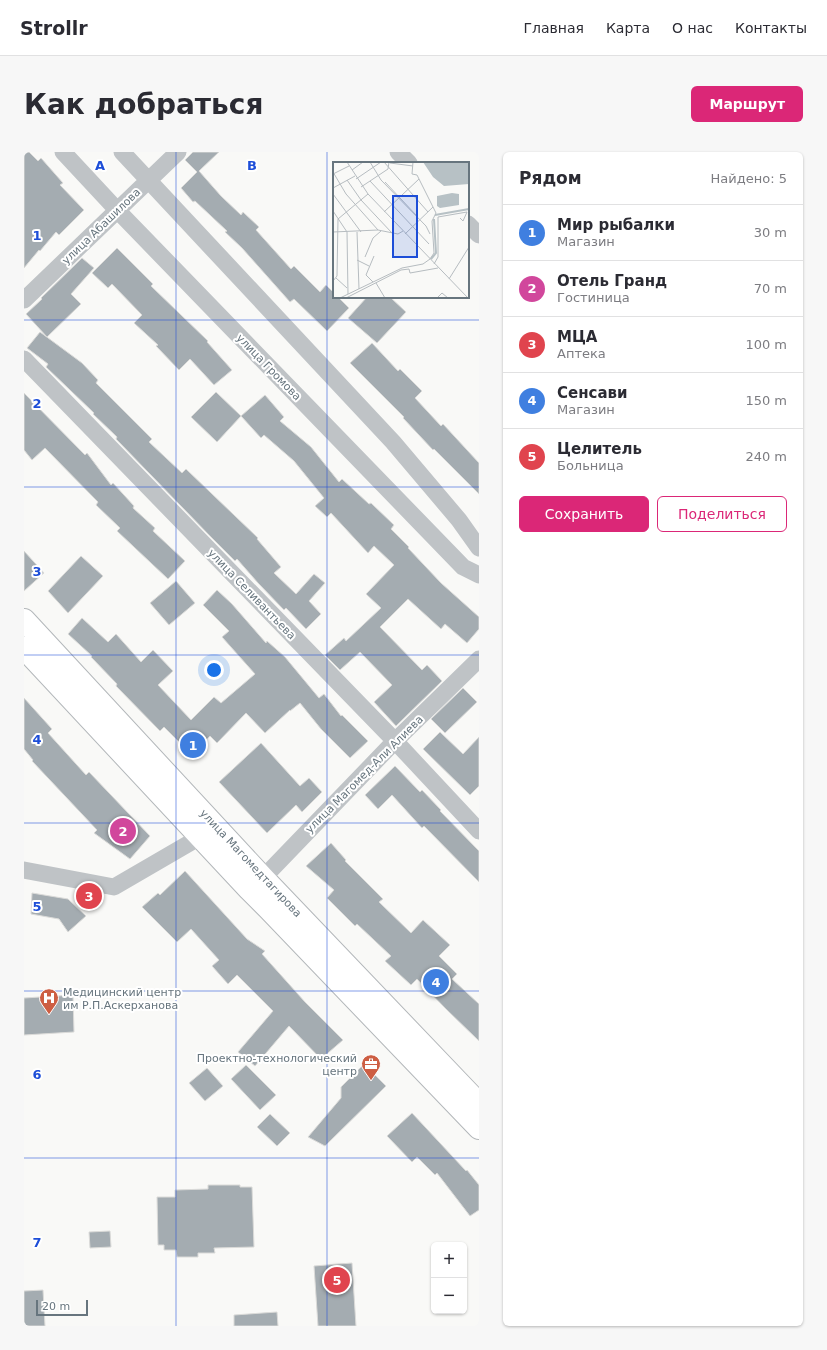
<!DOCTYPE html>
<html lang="ru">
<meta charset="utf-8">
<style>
body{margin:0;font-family:"DejaVu Sans",sans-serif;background:#f7f7f7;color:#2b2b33}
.controls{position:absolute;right:12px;bottom:12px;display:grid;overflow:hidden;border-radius:6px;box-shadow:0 1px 3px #0004}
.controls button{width:36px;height:36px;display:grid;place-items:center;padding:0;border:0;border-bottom:1px solid #e1e1e2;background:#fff;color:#2b2b33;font:20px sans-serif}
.scale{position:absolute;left:12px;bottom:10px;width:52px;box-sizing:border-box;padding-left:4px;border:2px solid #67757e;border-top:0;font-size:11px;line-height:14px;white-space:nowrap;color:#67757e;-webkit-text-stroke:3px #fff;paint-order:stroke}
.you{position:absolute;left:190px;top:518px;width:14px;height:14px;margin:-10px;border:3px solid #fff;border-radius:50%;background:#1a73e8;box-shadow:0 0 0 6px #1a73e833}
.badge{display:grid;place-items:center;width:26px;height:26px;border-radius:50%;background:#db2777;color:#fff;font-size:13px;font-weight:700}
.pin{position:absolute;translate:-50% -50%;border:2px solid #fff;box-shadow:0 1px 4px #0006}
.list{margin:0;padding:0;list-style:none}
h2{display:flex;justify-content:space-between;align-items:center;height:52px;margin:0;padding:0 16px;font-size:17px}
h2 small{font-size:13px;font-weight:400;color:#7c7c81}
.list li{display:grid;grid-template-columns:26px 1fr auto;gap:12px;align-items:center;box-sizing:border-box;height:56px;padding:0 16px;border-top:1px solid #e1e1e2}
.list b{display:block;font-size:15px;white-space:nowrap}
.list p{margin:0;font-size:13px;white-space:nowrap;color:#7c7c81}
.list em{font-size:13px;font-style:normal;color:#7c7c81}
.actions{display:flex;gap:8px;padding:12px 16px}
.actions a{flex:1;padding:9px 0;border:1px solid #db2777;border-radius:6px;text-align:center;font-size:14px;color:#db2777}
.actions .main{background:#db2777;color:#fff}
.map{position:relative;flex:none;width:455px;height:1174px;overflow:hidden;border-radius:6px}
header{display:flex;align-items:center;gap:24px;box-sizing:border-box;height:56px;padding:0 20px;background:#fff;border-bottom:1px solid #e1e1e2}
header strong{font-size:19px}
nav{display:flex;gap:22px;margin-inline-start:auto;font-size:14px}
.intro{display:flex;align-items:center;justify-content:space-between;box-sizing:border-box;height:96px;padding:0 24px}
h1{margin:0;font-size:28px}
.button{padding:10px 18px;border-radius:6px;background:#db2777;color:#fff;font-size:14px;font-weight:700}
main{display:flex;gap:24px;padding:0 24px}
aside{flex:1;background:#fff;border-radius:6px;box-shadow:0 1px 3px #0004}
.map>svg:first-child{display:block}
</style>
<header>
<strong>Strollr</strong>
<nav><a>Главная</a><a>Карта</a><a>О нас</a><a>Контакты</a></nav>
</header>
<div class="intro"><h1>Как добраться</h1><a class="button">Маршрут</a></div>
<main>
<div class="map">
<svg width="455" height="1174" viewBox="0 0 455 1174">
<rect width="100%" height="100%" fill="#f9f9f7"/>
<path fill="#a4acb1" stroke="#dbdbd9" d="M0,0h5l9,9 3,-3 22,25 -3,2 24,25 -25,25 -3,-3 -16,19 -1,-1 -15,18z
M169,0h26l-20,19 22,25 20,19 2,-3 16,15 -3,3 35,39 3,-3 26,26 6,-7 8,8v4h4l11,11 -22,23 -33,-32 -4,3 -48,-54 -17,-16 2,-1 -32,-30 -2,1 -12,-14 16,-16 -12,-12z
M93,96l36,36 -2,2 57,55 -1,1 25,28 -18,15 -24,-26 -11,11 -23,-24 2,-1 -24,-22 8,-8 -30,-31 -4,4 -16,-15z
M58,106l12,10 -23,26 10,10 -34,33 -21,-23 16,-15 -1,-1z
M343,145h23l16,15 -29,31 -29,-25z
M16,180l42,31 16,17 -2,3 56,56 -3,3 33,31 4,-4 72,69 -1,1 24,28 -7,6 22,21 18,-20 11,9 -16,18 12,13 -15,15 -20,-21 -2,2 -26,-27 -21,-24 -2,2 -24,-24 -95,-98 1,-2 -24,-23 1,-1 -48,-46 2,-3 -21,-16z
M348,191l26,28 2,-2 22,22 -7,7 26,28 2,-2 36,39v31l-45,-45 -1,1 -30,-32 1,-1 -54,-54z
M192,240l25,24 -24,26 -26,-25z
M0,241l61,62 2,-2 24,32 2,-2 21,23 -1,2 22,20 -2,3 32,30 -17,18 -51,-48 3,-3 -24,-23 2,-3 -53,-54 -13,12 -8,-10z
M241,243l19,22 -4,4 31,26 28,35 3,-3 27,25 2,-1 23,22 -3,4 18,18 -1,1 33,35 38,34v12l-12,14 -22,-19 -4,5 -33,-30 -28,28 42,43 5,-5 15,16 -46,45 -22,-24 18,-17 -32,-33 -20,18 -15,-15 19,-17 2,3 35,-33 -15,-14 28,-29 -20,-19 -6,7 -37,-40 -4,4 -12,-11 9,-8 -30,-37 -30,-26 -3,3 -20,-22z
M0,399l20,22 -20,18z
M57,404l22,20 -35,37 -20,-22z
M152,429l19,22 -26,22 -19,-22z
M193,438l15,14 34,39 1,-2 18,16 34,41 5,-4 17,22 1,-1 26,26 -18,17 -29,-29 -21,-26 -10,8v-1l-25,23 -19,-20 -29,30 -7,-7 -18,19 -28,-28 -4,4 -44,-45 1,-2 -26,-27 1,-1 -24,-22 14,-16 26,24 8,-8 25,28 12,-12 20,21 -15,14 33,35 23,-23 7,6 34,-29 -33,-37 7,-6 -26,-26z
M439,536l14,14 -32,31 -14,-14z
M0,546l28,31 -4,4 38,42 3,-3 61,64 -20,23 -36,-26 3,-3 -65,-69 1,-1 -9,-11z
M416,580l23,22 16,-17v49l-9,9 -47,-46z
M237,591l39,43 9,-8 13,14 -20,20 -6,-7 -29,28 -48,-51z
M371,614l25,26 2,-2 19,20 -1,1 39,40v31l-55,-56 -2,2 -30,-33 -14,14 -13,-14z
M307,691l15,17 -1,1 38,38 -4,3 32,31 12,-13 27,25 -11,11 18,18 -5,5 27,25v37l-33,-32 -29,-30 -6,6 -26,-24 6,-5 -34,-32 -2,2 -28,-28 7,-8 -28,-24z
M161,719l62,68 18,12 -3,3 43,48 38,38 -22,19 -32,-33 -34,40 -17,-14 35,-41 -36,-36 -9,9 -16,-18 7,-6 -28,-31 -14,13 -35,-35 16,-14 2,2z
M8,741l36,6 18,17 -18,16 -9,-13 -28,-5z
M49,843l1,37 -50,3v-37z
M340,912l22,22 -61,60 -17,-9 33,-39v-11z
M222,913l30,30 -16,15 -29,-31z
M183,916l16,18 -18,15 -16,-18z
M388,961l54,58 1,-1 12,15v25l-9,6 -33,-43 -2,2 -18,-18 -5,5 -25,-26z
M246,962l20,19 -13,13 -20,-19z
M184,1033h32v2h12l2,60 -40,1 1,5h-17v4h-21l-1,-7h-12v-5h-6l-1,-48h18v-7l33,-1z
M86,1079l1,16 -21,1 -1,-16z
M328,1111l4,63h-38l-4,-60z
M19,1138l2,36h-21v-35z
M253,1160l1,14h-44v-11z"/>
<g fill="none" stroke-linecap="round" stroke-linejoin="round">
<g stroke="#b3b7ba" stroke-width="24">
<path id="primary" d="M0,468l239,258 216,226
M0,496l225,241 19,19 211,220"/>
</g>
<path stroke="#bfc3c6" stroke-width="17" d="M39,0l54,58 346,357 16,8
M98,0l271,290 66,78 20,28
M374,0l11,11
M444,72l11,11
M0,148l154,-148
M0,207l371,382 84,90
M0,718l90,17 86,-50 8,-7
M229,733l10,-7 132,-137 84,-82"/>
<use href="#primary" stroke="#fff" stroke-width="22"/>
</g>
<path fill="none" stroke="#1d4ed8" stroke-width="1" stroke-opacity="0.55" d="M152,0v1174M303,0v1174M0,168h455M0,335h455M0,503h455M0,671h455M0,839h455M0,1006h455"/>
<defs>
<g id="hospital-pin" transform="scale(1)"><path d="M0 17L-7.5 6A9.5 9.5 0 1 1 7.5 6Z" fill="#cd5e43" stroke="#fff"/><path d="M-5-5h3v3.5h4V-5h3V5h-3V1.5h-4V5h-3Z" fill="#fff"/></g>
<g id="office-pin" transform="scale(1)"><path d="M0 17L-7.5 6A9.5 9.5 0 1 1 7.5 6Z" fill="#cd5e43" stroke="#fff"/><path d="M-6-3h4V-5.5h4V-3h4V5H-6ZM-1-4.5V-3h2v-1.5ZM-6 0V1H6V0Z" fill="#fff"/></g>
</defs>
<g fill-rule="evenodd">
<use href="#hospital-pin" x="25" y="846"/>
<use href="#office-pin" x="347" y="912"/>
</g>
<g text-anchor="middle" stroke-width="4" stroke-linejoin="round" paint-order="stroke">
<g font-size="11" fill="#67757e" stroke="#fff">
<text transform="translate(77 74) rotate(-44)" y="4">улица Абашилова</text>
<text transform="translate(245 215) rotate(46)" y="4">улица Громова</text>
<text transform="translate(228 442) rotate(46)" y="4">улица Селивантьева</text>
<text transform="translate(340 622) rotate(-45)" y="4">улица Магомед-Али Алиева</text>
<text transform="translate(227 711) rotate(47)" y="4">улица Магомедтагирова</text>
</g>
<g font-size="11" fill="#67757e" stroke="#fff" text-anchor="start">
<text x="39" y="844">Медицинский центр<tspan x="39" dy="13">им Р.П.Аскерханова</tspan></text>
<text x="333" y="910" text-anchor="end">Проектно-технологический<tspan x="333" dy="13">центр</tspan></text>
</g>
</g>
<g transform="translate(309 10)">
<rect width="136" height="136" fill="#f9f9f7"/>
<path d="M90,0h46v22l-25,2 -11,-9zM119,31l7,1v11l-19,3 -3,-2v-10z" fill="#b7c1c5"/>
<path fill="none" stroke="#b7c1c5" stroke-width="2" d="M102,53l34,-6M98,97l5,-6 -2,-34"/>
<path fill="none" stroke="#b6bcc0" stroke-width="1" d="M14,0l21,32 100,104M37,0l11,18 45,46 4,8M51,0l44,50M80,0l-1,12 5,1 19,38 -4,8 2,32 -4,6M57,1l23,3M19,8l11,-8M0,10l13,22 32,36M0,12l16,-8M23,17l25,-17M14,18l14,20 31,33M37,19l59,63M52,20l31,33M28,25l27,-18 1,-7M0,26l22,-12M0,32l28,38M0,49l14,21 1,62M51,50l35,-33M0,70l45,-2 20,4 5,-3M24,70l2,57M72,72l28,-27M32,95l8,-19 8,-7M24,98l12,6M101,102l4,-7v-40l29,-5 -4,9 -3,-3M3,116l11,10M116,117l20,-32M0,119l4,-5 1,-57 30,-25M40,120l-7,-7 8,-19M43,121l9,15M7,136l62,-30 21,-4 7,-5M13,136l55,-28 8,-1 1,4 28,-5M104,136l5,-5 6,5"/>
<path fill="#1d4ed8" fill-opacity="0.15" stroke="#1d4ed8" stroke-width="2" d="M60,34h24v61h-24z"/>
<rect width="136" height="136" fill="none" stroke="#67757e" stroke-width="2"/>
</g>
<g font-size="13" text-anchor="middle" font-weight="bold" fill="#1d4ed8" stroke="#fff" stroke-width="4" stroke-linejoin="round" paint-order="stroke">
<text x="76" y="18">A</text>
<text x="228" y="18">B</text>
<text x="13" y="88">1</text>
<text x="13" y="256">2</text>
<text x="13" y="424">3</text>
<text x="13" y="592">4</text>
<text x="13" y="759">5</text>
<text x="13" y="927">6</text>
<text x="13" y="1095">7</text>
</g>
</svg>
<div class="controls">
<button>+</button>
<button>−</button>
</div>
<div class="scale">20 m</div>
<div class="you"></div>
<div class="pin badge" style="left:169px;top:593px;background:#3f7fe0">1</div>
<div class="pin badge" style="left:99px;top:679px;background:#d1479c">2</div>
<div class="pin badge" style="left:65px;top:744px;background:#e0444e">3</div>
<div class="pin badge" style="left:412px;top:830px;background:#3f7fe0">4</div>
<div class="pin badge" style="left:313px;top:1128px;background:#e0444e">5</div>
</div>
<aside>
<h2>Рядом<small>Найдено: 5</small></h2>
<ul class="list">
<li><span class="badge" style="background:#3f7fe0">1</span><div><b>Мир рыбалки</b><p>Магазин</p></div><em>30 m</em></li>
<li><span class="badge" style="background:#d1479c">2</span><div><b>Отель Гранд</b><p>Гостиница</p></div><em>70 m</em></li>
<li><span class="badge" style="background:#e0444e">3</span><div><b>МЦА</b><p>Аптека</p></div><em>100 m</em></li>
<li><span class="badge" style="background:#3f7fe0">4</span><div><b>Сенсави</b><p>Магазин</p></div><em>150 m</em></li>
<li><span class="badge" style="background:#e0444e">5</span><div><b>Целитель</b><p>Больница</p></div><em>240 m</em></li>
</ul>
<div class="actions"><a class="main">Сохранить</a><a>Поделиться</a></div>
</aside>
</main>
